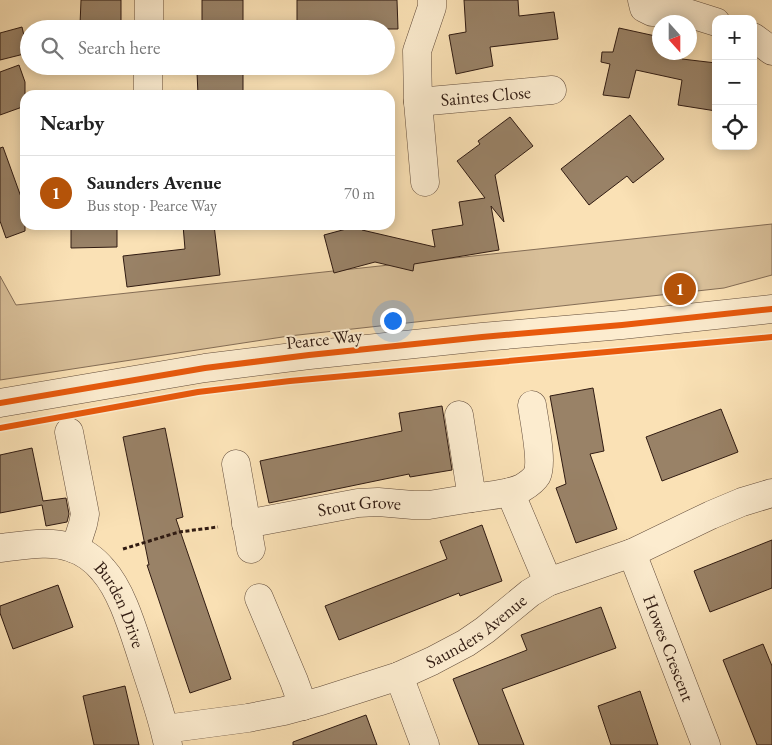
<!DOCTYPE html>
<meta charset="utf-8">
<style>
body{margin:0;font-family:"EB Garamond",serif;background:#f2f2f2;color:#222}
.controls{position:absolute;right:15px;top:15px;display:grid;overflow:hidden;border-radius:10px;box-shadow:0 2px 12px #0003}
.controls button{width:45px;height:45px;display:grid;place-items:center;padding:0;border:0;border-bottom:1px solid #e0e0e0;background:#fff;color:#222;font:25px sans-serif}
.compass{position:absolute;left:652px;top:15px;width:45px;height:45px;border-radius:50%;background:#fff;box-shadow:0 2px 12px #0003;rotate:159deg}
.you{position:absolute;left:392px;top:320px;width:18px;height:18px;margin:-12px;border:4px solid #fff;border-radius:50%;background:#1a73e8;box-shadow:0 0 0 8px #1a73e833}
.badge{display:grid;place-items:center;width:32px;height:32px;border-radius:50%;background:#b45309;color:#fff;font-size:16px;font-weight:700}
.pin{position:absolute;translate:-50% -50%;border:2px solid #fff;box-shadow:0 1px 5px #0006}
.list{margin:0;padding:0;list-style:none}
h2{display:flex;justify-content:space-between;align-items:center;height:65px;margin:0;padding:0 20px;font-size:21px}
h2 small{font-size:16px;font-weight:400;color:#767676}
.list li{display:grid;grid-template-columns:32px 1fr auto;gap:15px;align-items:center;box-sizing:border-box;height:75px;padding:0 20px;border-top:1px solid #e0e0e0}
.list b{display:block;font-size:19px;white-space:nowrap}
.list p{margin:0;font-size:16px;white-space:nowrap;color:#767676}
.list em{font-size:16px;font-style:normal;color:#767676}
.icon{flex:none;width:28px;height:28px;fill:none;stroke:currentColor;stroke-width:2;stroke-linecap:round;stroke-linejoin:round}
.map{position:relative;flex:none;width:772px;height:745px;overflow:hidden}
.search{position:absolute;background:#fff;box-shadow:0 2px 12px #0003;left:20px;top:20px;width:375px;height:55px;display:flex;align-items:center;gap:12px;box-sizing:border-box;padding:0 18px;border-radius:28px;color:#767676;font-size:19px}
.panel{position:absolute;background:#fff;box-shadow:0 2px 12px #0003;left:20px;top:90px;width:375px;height:140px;border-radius:15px}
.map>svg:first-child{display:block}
</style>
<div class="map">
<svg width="772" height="745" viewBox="0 0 772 745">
<rect width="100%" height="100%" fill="#fae1b5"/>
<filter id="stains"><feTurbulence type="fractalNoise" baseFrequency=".004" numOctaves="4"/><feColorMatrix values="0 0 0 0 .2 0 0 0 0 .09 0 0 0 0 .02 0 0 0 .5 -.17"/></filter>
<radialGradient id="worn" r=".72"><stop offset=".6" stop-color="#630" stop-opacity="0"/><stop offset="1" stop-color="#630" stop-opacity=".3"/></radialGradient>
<path fill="#d8bf99" stroke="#846d56" d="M772,224v51l-48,13 -435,48 -289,44v-104l16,29z"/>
<path fill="#998267" stroke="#301b12" d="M81,0h40v27l-41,-2z
M202,0h41v29h-41z
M297,0h100l1,29h-101z
M464,0h54l1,16 35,-4 4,27 -68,8 3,19 -37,8 -7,-39 17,-3z
M22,27l6,26 -28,7v-27z
M619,28l41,9v15h24l-2,7 34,4v48l-38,-6 4,-25 -46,-10 -7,28 -26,-3 7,-31 -9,-2 1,-10h11z
M19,65l6,17v24l-25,9v-43z
M202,66h41v29h-45l-1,-23h5z
M630,115l34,44 -31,24 -6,-7 -38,29 -28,-36z
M510,117l23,29 -38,29 9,47 -13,-16 8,44 -85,14 -1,7 -38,-9 -41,11 -10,-38 37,-10 1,5 73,17 -3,-17 31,-5 -4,-23 26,-4 -28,-37 23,-17 -2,-3z
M3,147l22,61v23l-19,7 -6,-17v-73z
M71,225h46v22l-46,1z
M183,225h31l6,50 -93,12 -4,-31 62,-7z
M593,388l11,63 -14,3 27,75 -41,14 -20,-55 10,-4 -16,-88z
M442,406l10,64 -42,7 -1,-3 -140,29 -9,-42 142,-30 -3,-18z
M721,409l17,43 -76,29 -16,-44z
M165,428l18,89 -7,2 55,160 -41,14 -43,-128h2l-26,-128z
M32,448l11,53 23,-3 3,16 -2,8 -21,4 -4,-21 -42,8v-58z
M482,525l20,56 -42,15 -1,-3 -120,47 -14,-34 122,-47 -7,-18z
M772,540v48l-62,24 -16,-41z
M58,585l15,42 -60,22 -13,-36v-7z
M601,607l15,41 -114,41 22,56h-45l-26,-66 74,-29 -6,-15z
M763,644l9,22v79h-15l-34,-85z
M125,686l14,59h-45l-11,-49z
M640,691l18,54h-47l-13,-39z
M366,715l11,30h-84v-3z"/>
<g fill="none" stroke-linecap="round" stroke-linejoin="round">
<g stroke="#624c3b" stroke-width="29">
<g id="minor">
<path d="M642,0l2,8 8,4h32l32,10"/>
<path d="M149,29v-29"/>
<path d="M753,37l19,14"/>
<path d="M148,95v-29"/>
<path id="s1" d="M418,102l134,-12"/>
<path d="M425,182l-7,-80 -1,-51 15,-44v-7"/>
<path d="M0,403l205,-35 104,-13 173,-18 140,-12 150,-16"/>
<path d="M459,415l13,83c16,-3 35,-3 50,-10 5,-3 12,-8 15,-13 6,-13 -3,-55 -5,-70"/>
<path d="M69,432l16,82 -2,10 -8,25"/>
<path d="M236,464l15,85"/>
<path d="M510,492l38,90"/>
<path id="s2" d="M246,524l112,-21 20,-1 35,3h16l43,-7"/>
<path id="s3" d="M0,548c21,-2 49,-8 69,-1 13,4 25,12 34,23 19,21 30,60 39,87 9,29 20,58 26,88"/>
<path id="s4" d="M632,553l74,192"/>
<path d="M259,598l35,83 9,25"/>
<path d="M399,676l26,69"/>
<path id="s5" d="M165,729l83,-11 36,-7 37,-10 78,-25 33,-15 34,-18 19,-13 45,-37 18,-11 84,-29 79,-38 31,-13 30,-9"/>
</g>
</g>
<path stroke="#301b12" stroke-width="3" stroke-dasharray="4 2.5" stroke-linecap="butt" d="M123,549l56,-17 39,-5"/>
<use href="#minor" stroke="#fceccf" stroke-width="28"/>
<g stroke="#fceccf" stroke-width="9">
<path id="cycleway" d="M0,403l205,-35 104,-13 173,-18 140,-12 150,-16
M0,428l198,-36 92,-11 482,-44"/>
</g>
<use href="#cycleway" stroke="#e8590c" stroke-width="6"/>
</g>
<g text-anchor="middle" stroke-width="4" stroke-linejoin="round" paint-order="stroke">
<g font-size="18" fill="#301b12" stroke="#fceccf">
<text dy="6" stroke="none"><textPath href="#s1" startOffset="68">Saintes Close</textPath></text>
<text transform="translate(324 339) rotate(-6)" y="6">Pearce Way</text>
<text dy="6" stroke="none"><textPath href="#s2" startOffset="115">Stout Grove</textPath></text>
<text dy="6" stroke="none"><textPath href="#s3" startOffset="150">Burden Drive</textPath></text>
<text dy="6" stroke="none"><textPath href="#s5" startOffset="330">Saunders Avenue</textPath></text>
<text dy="6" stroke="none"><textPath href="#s4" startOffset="102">Howes Crescent</textPath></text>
</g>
</g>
<rect width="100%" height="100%" filter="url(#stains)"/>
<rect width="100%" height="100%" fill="url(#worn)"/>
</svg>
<div class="controls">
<button>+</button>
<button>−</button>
<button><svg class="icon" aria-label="locate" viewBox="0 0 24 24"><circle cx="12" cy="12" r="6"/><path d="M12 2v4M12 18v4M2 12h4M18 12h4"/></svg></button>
</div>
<svg class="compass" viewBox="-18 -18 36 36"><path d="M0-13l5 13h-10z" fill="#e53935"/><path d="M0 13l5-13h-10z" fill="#767676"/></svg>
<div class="you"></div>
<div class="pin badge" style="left:680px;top:289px">1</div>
<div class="search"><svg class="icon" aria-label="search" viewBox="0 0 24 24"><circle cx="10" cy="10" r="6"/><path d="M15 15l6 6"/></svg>Search here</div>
<section class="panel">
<h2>Nearby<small></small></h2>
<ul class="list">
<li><span class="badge">1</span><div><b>Saunders Avenue</b><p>Bus stop · Pearce Way</p></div><em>70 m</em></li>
</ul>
</section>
</div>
